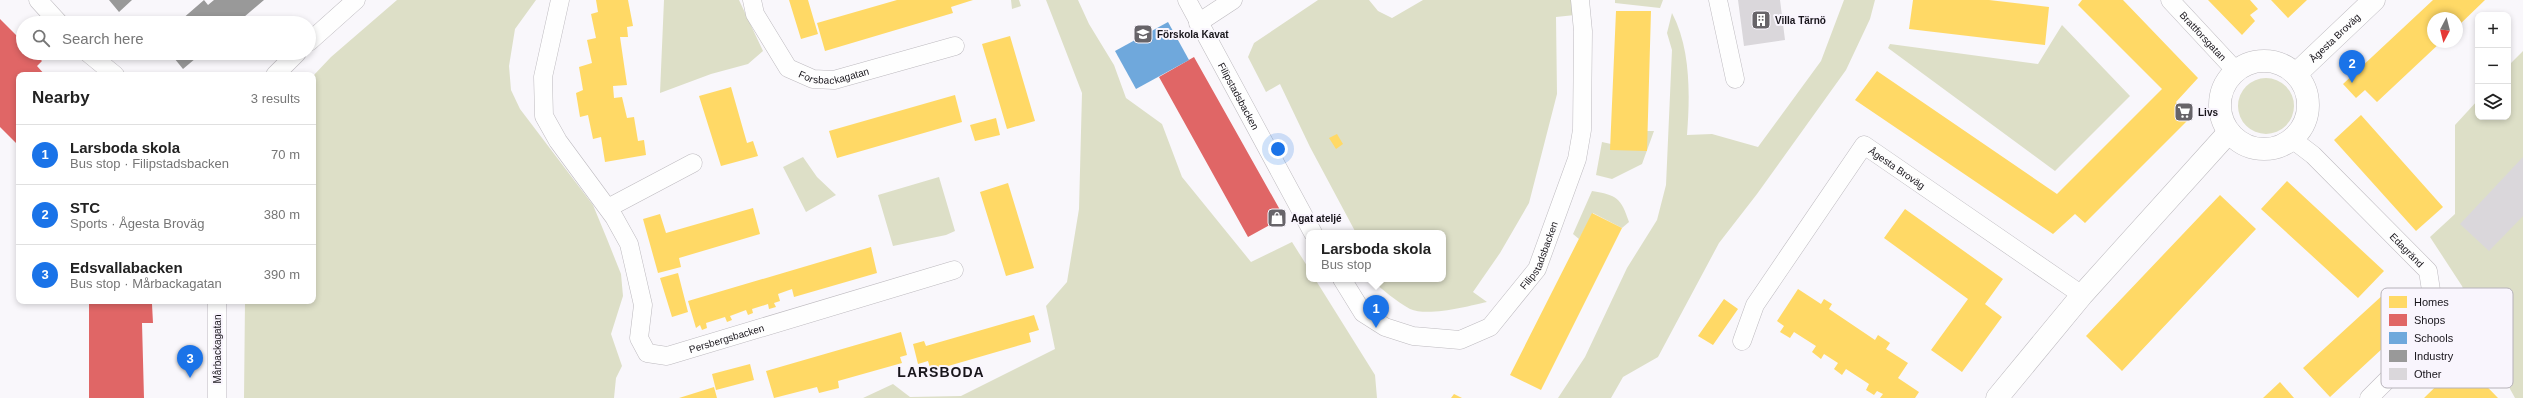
<!DOCTYPE html>
<meta charset="utf-8">
<style>
body{margin:0;font-family:Helvetica,sans-serif;background:#f6f6f6;color:#222}
.controls{position:absolute;right:12px;top:12px;display:grid;overflow:hidden;border-radius:8px;box-shadow:0 2px 6px #0003}
.controls button{width:36px;height:36px;display:grid;place-items:center;padding:0;border:0;border-bottom:1px solid #e0e0e0;background:#fff;color:#222;font:20px sans-serif}
.compass{position:absolute;left:2427px;top:12px;width:36px;height:36px;border-radius:50%;background:#fff;box-shadow:0 2px 6px #0003;rotate:187deg}
.you{position:absolute;left:1278px;top:149px;width:14px;height:14px;margin:-10px;border:3px solid #fff;border-radius:50%;background:#1a73e8;box-shadow:0 0 0 6px #1a73e833}
.badge{display:grid;place-items:center;width:26px;height:26px;border-radius:50%;background:#1a73e8;color:#fff;font-size:13px;font-weight:700}
.pin{position:absolute;translate:-50% -33px;filter:drop-shadow(0 1px 2px #0008)}
.pin::after{content:'';position:absolute;top:21px;width:14px;height:12px;background:inherit;clip-path:polygon(0 0,100% 0,50% 100%)}
.popup{position:absolute;left:1306px;top:230px;width:140px;height:52px;box-sizing:border-box;display:grid;place-content:center;border-radius:8px;background:#fff;filter:drop-shadow(0 1px 3px #0005);font-size:13px;white-space:nowrap;color:#767676}
.popup b{font-size:15px;color:#222}
.popup::after{content:'';position:absolute;left:50%;top:100%;margin-left:-8px;border:8px solid transparent;border-top-color:#fff}
.list{margin:0;padding:0;list-style:none}
h2{display:flex;justify-content:space-between;align-items:center;height:52px;margin:0;padding:0 16px;font-size:17px}
h2 small{font-size:13px;font-weight:400;color:#767676}
.list li{display:grid;grid-template-columns:26px 1fr auto;gap:12px;align-items:center;box-sizing:border-box;height:60px;padding:0 16px;border-top:1px solid #e0e0e0}
.list b{display:block;font-size:15px;white-space:nowrap}
.list p{margin:0;font-size:13px;white-space:nowrap;color:#767676}
.list em{font-size:13px;font-style:normal;color:#767676}
.icon{flex:none;width:22px;height:22px;fill:none;stroke:currentColor;stroke-width:2;stroke-linecap:round;stroke-linejoin:round}
.map{position:relative;flex:none;width:2523px;height:398px;overflow:hidden}
.search{position:absolute;background:#fff;box-shadow:0 2px 6px #0003;left:16px;top:16px;width:300px;height:44px;display:flex;align-items:center;gap:10px;box-sizing:border-box;padding:0 14px;border-radius:22px;color:#767676;font-size:15px}
.panel{position:absolute;background:#fff;box-shadow:0 2px 6px #0003;left:16px;top:72px;width:300px;height:232px;border-radius:8px}
.map>svg:first-child{display:block}
</style>
<div class="map">
<svg width="2523" height="398" viewBox="0 0 2523 398">
<rect width="100%" height="100%" fill="#f9f7fb"/>
<path fill="#dddfc7" d="M397,0h139l-21,29 -6,37 2,24 9,19 73,96 14,34 14,35 2,22 -12,38 11,32 -6,12 -2,20h-370l1,-97h68v-225l18,-19z
M664,0h75l24,51 -15,13 -37,10 -51,19z
M1011,0h8l2,6 -9,3z
M1046,0h32l11,24 25,41 12,33 36,26 20,53 69,85 41,-20 17,27v10h6l60,96 2,23h-514l30,-14 17,13 51,-1 94,-47 -9,-43 21,-24 12,-73 3,-116z
M1318,0h51l9,11 14,7 31,-18h150l2,15 -19,2 1,77 -28,109 -29,50 -27,39 14,10c-18,4 -59,15 -77,7 -13,-7 -28,-20 -40,-30h73v-46h-87l-46,-86 -30,-63 -14,8 -18,-35 6,-14z
M1615,0h48l-3,8 -45,-5z
M1844,0h31l-5,19 -24,51 -89,124 -38,49 -61,114 -35,20 -12,21h-53l27,-41 42,-89 30,-48 9,-35 6,-135 -5,-17 5,-20c19,36 18,83 15,122l25,-1 46,13 63,-86z
M2062,25l68,71 -75,75 -167,-123 2,-4 148,20z
M2523,51v347h-8l-27,-49 -26,-63 -32,-49 25,-23v-89l23,-25v17h30v-51z
M2238 106a28 28 0 1 1 56 0a28 28 0 1 1-56 0Z
M1647,131h7l-12,33 -30,15 -16,-4 6,-33 9,2z
M803,157l14,20 19,18 -30,17 -23,-45z
M939,177l16,54 -9,4 -53,11 -15,-51z
M1592,191c25,4 29,7 37,31l-7,6 -29,-15 -14,26 -6,-5z"/>
<path fill="#ffd966" d="M596,0h32l5,26 -6,1 1,10h-8l7,48 -14,1 1,12 8,-1 5,21 7,-1 4,24 6,-1 2,15 -41,7 -4,-25 -8,2 -5,-24 -8,2 -4,-24 7,-3 -4,-23 13,-4 -5,-23 9,-2 -5,-24 7,-2z
M789,0h19l10,34 -17,5z
M897,0h76l-22,7 2,6 -128,38 -8,-28z
M1913,0h76l60,7 -4,38 -136,-16z
M2082,0h41l75,78 -22,24 13,17 -104,104 -10,-9 -22,20 -198,-134 22,-29 180,123 105,-105 -84,-84z
M2208,0h42l8,9 -8,6 5,6 -13,14z
M2271,0h36l-19,18z
M2433,0h52l-28,27v-9h-24v24h8l-64,60 -12,-12 -9,8 -13,-14z
M1616,11h35l-4,140 -37,-1z
M1010,36l25,85 -28,8 -25,-85z
M731,87l16,56 6,-2 5,15 -37,10 -22,-70z
M955,95l7,27 -125,36 -8,-27z
M2361,115l82,92 -27,24 -82,-91z
M996,118l4,17 -25,6 -5,-16z
M1337,134l6,10 -7,5 -7,-11z
M2287,181l97,90 -26,27 -97,-89z
M1008,183l26,85 -28,8 -26,-84z
M2220,195l36,34 -134,142 -36,-35z
M753,208l7,26 -81,24 2,9 -23,6 -15,-54 17,-5 6,19z
M1905,209l98,70 -18,25 17,13 -40,55 -31,-22 37,-51 -84,-61z
M1592,213l30,15 -81,162 -31,-15z
M871,247l6,26 -83,24 -2,-8 -14,5 2,7 -6,2 2,4 -7,2 -1,-5 -16,5 1,4 -5,2 -2,-5 -16,6 2,4 -5,2 -2,-5 -19,6 1,5 -5,2 -2,-5 -4,3 -8,-27z
M678,273l10,39 -16,5 -12,-39z
M1798,289l23,15 3,-5 8,5 -3,5 46,31 3,-5 12,8 -4,6 22,14 -10,15 21,14 -4,6h-35l3,-4 -6,-3 -3,4 -8,-5 3,-6 -23,-15 -4,6 -8,-6 4,-6 -14,-9 -3,5 -9,-7 4,-6 -22,-14 -4,6 -10,-6 4,-6 -7,-5z
M2385,293l26,29 -81,75 -27,-29z
M1724,299l14,10 -25,36 -15,-9z
M1034,315l5,15 -10,3 2,9 -100,29 -3,-10 -10,3 -5,-20 11,-3 2,5z
M901,332l6,23 -7,2 2,6 -64,18 1,7 -20,5 -2,-6 -43,11 -8,-27z
M2462,361l36,37h-74z
M750,364l4,16 -38,10 -4,-16z
M2280,382l14,16h-31z
M714,387l3,11h-38z
M1454,394l8,4h-11z"/>
<path fill="#e06666" d="M0,19l23,23v11h11l8,8 -5,5 8,9h-26v71l-19,-19z
M1194,57l90,160 -36,20 -89,-160z
M89,301h72v3h-9l1,19h-11l2,75h-55z"/>
<path fill="#6fa8dc" d="M1168,22l21,38 -53,29 -21,-38z"/>
<path fill="#999" d="M109,0h23l-13,12z
M204,0l4,5 6,-5h50l-27,23h-55l-1,-3z
M170,53h32l-19,16z"/>
<path fill="#dad7db" d="M1738,0h42l5,40 -41,6z
M2523,157v59l-34,35 -29,-27z"/>
<g fill="none" stroke-linecap="round" stroke-linejoin="round">
<g stroke="#bdbabf" stroke-width="19">
<g id="street">
<path d="M38,0l21,23"/>
<path id="s1" d="M560,0l-17,77 1,39 14,25 56,76 15,27 14,61 -4,33 8,15 20,3 287,-86"/>
<path id="s2" d="M752,0l3,14 33,54 25,11 21,1 121,-34"/>
<path id="s3" d="M1187,0l126,233"/>
<path d="M1718,0l17,79"/>
<path id="s4" d="M2170,0l66,71"/>
<path d="M1198,23l35,-23"/>
<path d="M309,42l47,-42"/>
<path d="M88,53l27,22"/>
<path d="M275,75l22,-22"/>
<path id="s5" d="M2292,139l21,16 115,116 7,45 -4,20 -62,62"/>
<path d="M608,208l85,-45"/>
<path id="s6" d="M1342,279l21,34 22,14 28,9 47,4 30,-13 47,-58 40,-110 5,-29 1,-99 -3,-31"/>
<path d="M217,301v97"/>
<path id="s7" d="M1742,341l13,-36 109,-160 218,150"/>
</g>
</g>
<g stroke="#bdbabf" stroke-width="23">
<g id="secondary">
<circle cx="2264" cy="105" r="44"/>
<path id="s8" d="M2296,74l78,-74"/>
<path d="M1997,398l85,-103 147,-163"/>
</g>
</g>
<use href="#street" stroke="#fefefe" stroke-width="18"/>
<use href="#secondary" stroke="#fefefe" stroke-width="22"/>
</g>
<defs>
<g id="building-square" transform="scale(1)"><rect x="-9" y="-9" width="18" height="18" rx="4" fill="#676469" stroke="#f9f5fd"/><path d="M-4-6H4V6H1V3H-1V6H-4ZM-2.5-4.3h1.7v1.8h-1.7ZM.8-4.3h1.7v1.8H.8ZM-2.5-1h1.7V.8h-1.7ZM.8-1h1.7V.8H.8Z" fill="#fff"/></g>
<g id="school-square" transform="scale(1)"><rect x="-9" y="-9" width="18" height="18" rx="4" fill="#676469" stroke="#f9f5fd"/><path d="M0-5L7-2L0 1L-7-2ZM-4 1L0 2.5L4 1V4Q0 6-4 4Z" fill="#fff"/></g>
<g id="supermarket-square" transform="scale(1)"><rect x="-9" y="-9" width="18" height="18" rx="4" fill="#676469" stroke="#f9f5fd"/><path d="M-6-5.5h2.5l.6 2H6L4.5 2H-2.5L-4.4-4H-6ZM-1.5 3.2a1.3 1.3 0 1 0 .1 0ZM3 3.2a1.3 1.3 0 1 0 .1 0Z" fill="#fff"/></g>
<g id="shop-square" transform="scale(1)"><rect x="-9" y="-9" width="18" height="18" rx="4" fill="#676469" stroke="#f9f5fd"/><path d="M-5-2.5h2.3a2.7 3.5 0 0 1 5.4 0H5L5.5 6h-11ZM-1.5-2.5h3a1.5 2.3 0 0 0-3 0Z" fill="#fff"/></g>
</defs>
<g fill-rule="evenodd">
<use href="#building-square" x="1761" y="20"/>
<use href="#school-square" x="1143" y="34"/>
<use href="#supermarket-square" x="2184" y="112"/>
<use href="#shop-square" x="1277" y="218"/>
</g>
<g text-anchor="middle" stroke-width="4" stroke-linejoin="round" paint-order="stroke">
<g font-size="10" font-weight="bold" fill="#18151b" stroke="#f9f5fd" text-anchor="start">
<text x="1775" y="24">Villa Tärnö</text>
<text x="1157" y="38">Förskola Kavat</text>
<text x="2198" y="116">Livs</text>
<text x="1291" y="222">Agat ateljé</text>
</g>
<g font-size="10" fill="#18151b" stroke="#f9f5fd">
<text dy="4" stroke="none"><textPath href="#s4" startOffset="49">Brattforsgatan</textPath></text>
<text dy="4" stroke="none"><textPath href="#s8" startOffset="53">Ågesta Broväg</textPath></text>
<text dy="4" stroke="none"><textPath href="#s2" startOffset="126">Forsbackagatan</textPath></text>
<text dy="4" stroke="none"><textPath href="#s3" startOffset="109">Filipstadsbacken</textPath></text>
<text dy="4" stroke="none"><textPath href="#s7" startOffset="272">Ågesta Broväg</textPath></text>
<text dy="4" stroke="none"><textPath href="#s5" startOffset="160">Edagränd</textPath></text>
<text dy="4" stroke="none"><textPath href="#s6" startOffset="263">Filipstadsbacken</textPath></text>
<text dy="4" stroke="none"><textPath href="#s1" startOffset="467">Persbergsbacken</textPath></text>
<text transform="translate(217 349) rotate(-90)" y="4">Mårbackagatan</text>
</g>
<g font-size="14" font-weight="bold" letter-spacing="1" fill="#18151b" stroke="#f9f5fd">
<text x="941" y="377">LARSBODA</text>
</g>
</g>
<rect x="2381" y="288" width="132" height="100" rx="6" fill="#f9f5fd" stroke="#b6b2b9" stroke-width="1"/>
<rect x="2389" y="296" width="18" height="12" fill="#ffd966"/>
<rect x="2389" y="314" width="18" height="12" fill="#e06666"/>
<rect x="2389" y="332" width="18" height="12" fill="#6fa8dc"/>
<rect x="2389" y="350" width="18" height="12" fill="#999"/>
<rect x="2389" y="368" width="18" height="12" fill="#dad7db"/>
<g font-size="11" fill="#18151b">
<text x="2414" y="306">Homes</text>
<text x="2414" y="324">Shops</text>
<text x="2414" y="342">Schools</text>
<text x="2414" y="360">Industry</text>
<text x="2414" y="378">Other</text>
</g>
</svg>
<div class="controls">
<button>+</button>
<button>−</button>
<button><svg class="icon" aria-label="layers" viewBox="0 0 24 24"><path d="M12 4l9 5-9 5-9-5zM3 14l9 5 9-5"/></svg></button>
</div>
<svg class="compass" viewBox="-18 -18 36 36"><path d="M0-13l5 13h-10z" fill="#e53935"/><path d="M0 13l5-13h-10z" fill="#767676"/></svg>
<div class="you"></div>
<div class="pin badge" style="left:1376px;top:328px">1</div>
<div class="popup"><b>Larsboda skola</b>Bus stop</div>
<div class="pin badge" style="left:2352px;top:83px">2</div>
<div class="pin badge" style="left:190px;top:378px">3</div>
<div class="search"><svg class="icon" aria-label="search" viewBox="0 0 24 24"><circle cx="10" cy="10" r="6"/><path d="M15 15l6 6"/></svg>Search here</div>
<section class="panel">
<h2>Nearby<small>3 results</small></h2>
<ul class="list">
<li><span class="badge">1</span><div><b>Larsboda skola</b><p>Bus stop · Filipstadsbacken</p></div><em>70 m</em></li>
<li><span class="badge">2</span><div><b>STC</b><p>Sports · Ågesta Broväg</p></div><em>380 m</em></li>
<li><span class="badge">3</span><div><b>Edsvallabacken</b><p>Bus stop · Mårbackagatan</p></div><em>390 m</em></li>
</ul>
</section>
</div>
